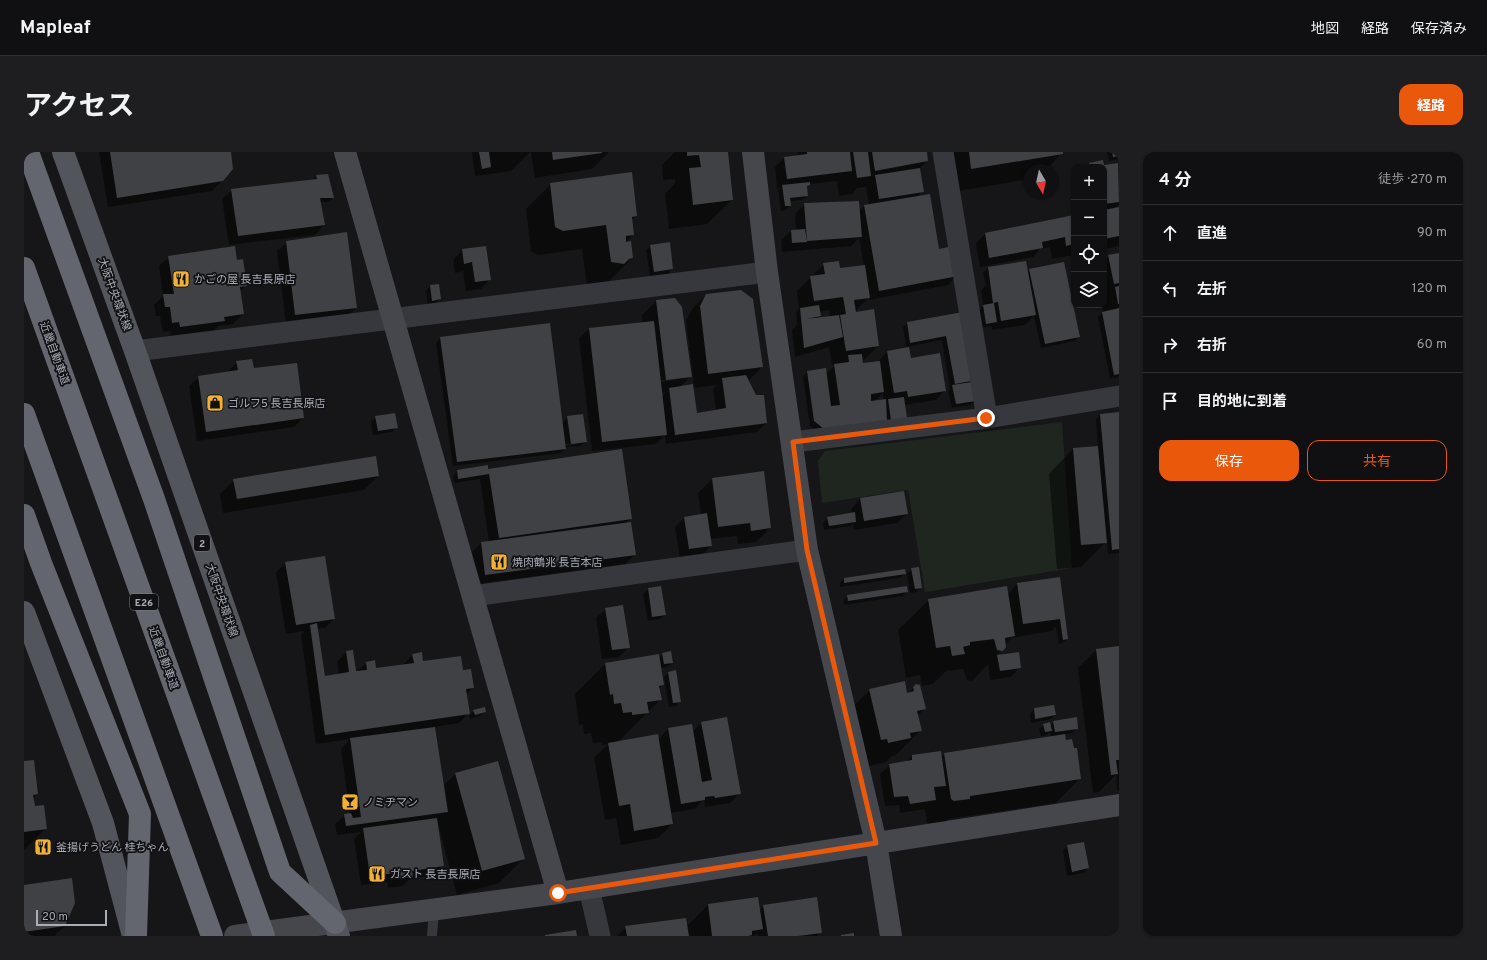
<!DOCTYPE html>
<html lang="ja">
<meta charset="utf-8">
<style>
body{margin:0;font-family:Overpass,"Noto Sans JP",sans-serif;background:#1e1e20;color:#f1f3f6}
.controls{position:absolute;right:12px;top:12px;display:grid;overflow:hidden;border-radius:8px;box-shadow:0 1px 3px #0004}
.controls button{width:36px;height:36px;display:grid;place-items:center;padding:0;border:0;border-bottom:1px solid #303032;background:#101012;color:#f1f3f6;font:20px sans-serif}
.compass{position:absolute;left:999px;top:12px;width:36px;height:36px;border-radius:50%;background:#101012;box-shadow:0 1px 3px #0004;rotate:171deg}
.scale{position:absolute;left:12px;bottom:10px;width:71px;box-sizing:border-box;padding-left:4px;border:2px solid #a8adb8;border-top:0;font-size:11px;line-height:14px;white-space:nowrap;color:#a8adb8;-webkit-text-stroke:3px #111113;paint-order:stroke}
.stop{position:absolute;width:12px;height:12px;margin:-9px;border:3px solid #ea580c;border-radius:50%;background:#fff}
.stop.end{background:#ea580c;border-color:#fff;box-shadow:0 1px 4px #0008}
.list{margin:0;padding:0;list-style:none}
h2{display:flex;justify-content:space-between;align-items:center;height:52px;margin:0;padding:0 16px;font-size:17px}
h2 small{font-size:13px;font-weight:400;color:#9c9d9f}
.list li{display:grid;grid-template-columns:26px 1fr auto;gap:12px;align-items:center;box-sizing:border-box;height:56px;padding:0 16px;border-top:1px solid #303032}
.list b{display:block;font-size:15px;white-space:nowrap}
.list em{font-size:13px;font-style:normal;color:#9c9d9f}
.actions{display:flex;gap:8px;padding:12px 16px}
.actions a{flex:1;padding:9px 0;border:1px solid #ea580c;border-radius:12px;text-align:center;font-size:14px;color:#ea580c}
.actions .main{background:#ea580c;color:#fff}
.icon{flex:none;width:22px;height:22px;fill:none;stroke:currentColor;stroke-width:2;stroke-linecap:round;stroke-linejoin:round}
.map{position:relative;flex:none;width:1095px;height:784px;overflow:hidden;border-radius:12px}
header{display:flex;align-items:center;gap:24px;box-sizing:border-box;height:56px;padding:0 20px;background:#101012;border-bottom:1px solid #303032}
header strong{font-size:19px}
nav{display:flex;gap:22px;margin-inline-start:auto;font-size:14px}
.intro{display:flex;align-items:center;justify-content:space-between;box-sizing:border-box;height:96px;padding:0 24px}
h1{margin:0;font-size:28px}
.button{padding:10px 18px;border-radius:12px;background:#ea580c;color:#fff;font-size:14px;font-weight:700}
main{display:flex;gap:24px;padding:0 24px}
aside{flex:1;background:#101012;border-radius:12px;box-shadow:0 1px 3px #0004}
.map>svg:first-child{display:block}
</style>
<header>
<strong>Mapleaf</strong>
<nav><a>地図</a><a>経路</a><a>保存済み</a></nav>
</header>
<div class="intro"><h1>アクセス</h1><a class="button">経路</a></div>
<main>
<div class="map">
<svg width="1095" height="784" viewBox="0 0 1095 784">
<rect width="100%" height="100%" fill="#161618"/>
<path fill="#1e261f" d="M1038,270l10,146 -147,24 -17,-102 -86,13 -4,-42 7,-10z"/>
<path fill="#0007" fill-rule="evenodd" d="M75,0h131l-8,29 -10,10 -104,16z
M448,0h58l-19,19 -36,5z
M507,0h78l-17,17 -57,9z
M651,0h52l5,48 -25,24 -38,5 -4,-35 10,-11v-4l-12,1 -1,-15z
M774,0h128l1,9 -8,8 4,22 -6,6 21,53 19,26 -9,9 -79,15v-2l-16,15 20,-3 5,36 -14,14 -2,1v3l16,-2 9,-10 23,7 35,31 -9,10 -32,5 2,12 -86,16 -10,-7 -7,-49 4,-5 19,2 10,-10 -4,1 -3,-18 -34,10 -3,-27 7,-7h-2l-1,-10 3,-4 -2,-18 27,-27 15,5 25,-3 -5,-28 -8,8 -69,6 -1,-12 10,-9 5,-1 -1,-16 10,-10 54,7 5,-5 5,-1 -3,-18 -9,1 -5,6 -13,2 -2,-15 -28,3 -3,4 1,8 -5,4 -12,1v5l-4,4 -5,1 -3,-21 3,-2h-4l-2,-21 9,-9 13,-2zM805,158l1,7 -13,1 3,-2 -1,-4zM859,241l1,8 -10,1z
M916,0h122v1l-16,17h-17v9l-82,14z
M1083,0h12v7l-10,2z
M1065,12l14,3 14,-3 2,40 -5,5 5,-1v38l-15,3v-82h-18z
M292,24l17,22 -4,4h-9l4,23 -9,10 -86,10 -7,-46 10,-9 80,-10z
M527,32l85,32 -5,5 2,14 -8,8 7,15 -25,25 -20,3 -5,-37 -44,6 -7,-4 -5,-42z
M1050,65v38l-22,4 -2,-12 -10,2 -7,8 -53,10 -4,-24 9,-9z
M263,90l69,66 -9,9 -61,7 -9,-73z
M627,94l21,23 -4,5 -18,2 -4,-26z
M438,98l28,29 -9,10 -15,2 -3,-20 -8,2 -2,-13z
M1095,102v123l-9,2 -12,-62 5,-5 -1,-7h2v-6l3,-3 -3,1v-37l5,-4z
M145,105l67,4 10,24 -6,7 3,22 -10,10 -14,2 -5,4 -43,6 -1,-5 -7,1 -3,-16h-4l-2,-11 9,-9 -4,-30z
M1002,110l1,10 3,-2 49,67 -5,4 -33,7 -7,-32 -9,9 -33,5 -1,-4 -9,2 -3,-18 4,-4 -2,-16 5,-5 -3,-12 5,-5z
M406,134l10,13 -5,5 -7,1 -2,-15z
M682,143l56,72 -14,14 18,42 -9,9 -91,12 -1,-9 -9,9 -64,7 -13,-113 10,-9 54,-6 -1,-8 14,-14 35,75 -11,11 14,-2 -8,-64 6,-12zM652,226v2l-15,2v-2zM694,233l-5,4 3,22 -20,3 -3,-26zM642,240l-5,5v-4z
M939,161l12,88 -5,4 -18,3 -4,-17 2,-2 -8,-49 -36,7 -3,-20 5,-4z
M416,186l122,85 6,-6 18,24 -5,5 -14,1 -6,6 -108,13 -17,-123zM558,289v2l-16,3v-2z
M213,210l16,7 50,49 -9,9 -97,14 -8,-55 10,-9 28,-5z
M1095,261v140l-11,1 -1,-13 -26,26 -24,2 -8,-95 24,-25 25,-2 -2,-28 4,-4z
M352,265l21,10 -5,5 -19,3 -2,-13z
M434,319h30l143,47 -5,5 9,32 -10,9 -149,20 -4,-32 9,-9 8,-1 -9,-63 -26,4 -1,-7z
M739,320l7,56 -14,14 -18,2 -1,-8 -27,3 1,7 -9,9 -22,3 -5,-31 9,-9 17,-3 -3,-22 14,-14z
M354,324l-14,14 -141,23 -3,-19 14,-14z
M879,340l4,22 -10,9 -43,7 -1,-7 -2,3 -27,4 -1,-7 5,-5 24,-4 -1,-5 9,-10z
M262,411l48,56 -9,9 -9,1 8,48 15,-2 -2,-13 9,-10 9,20 12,-9 9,6 27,-4 10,-11 9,8 40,9 11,17 -7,7 3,18 -10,10 -25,4 9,59 13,-12 67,85 -24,24 -42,12 -19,-71 -1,1 6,40 -10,10 -23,4 -8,7 -14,2 -1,-6 -26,3 -7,-46 7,-7 -24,3 -2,-11 10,-9 5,-1 -9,-65 9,-10 -34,5 -15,-109 3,-4 -18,3 -10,-62z
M888,417l9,18 -4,5 -7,1 -3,-19z
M881,422l-5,4 -60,9v-4l4,-4z
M1035,426l8,61 -5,4 -3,1 -3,-17 -5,4 -40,7 -15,18 22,-3 2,14 -9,10 -21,3 -2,-16 -16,17 -5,-1 -4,-11 -17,2 -13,13 -11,2 -2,-11 -14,3 -8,-48 31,-30 78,-5 10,-11z
M636,435l5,28 -5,4 -12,2 -5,-27 5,-5z
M883,439l-4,5 -59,9 -1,-4 5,-5z
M582,457l23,38 -10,10 -17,2 -6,-41z
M1095,495v144h-2l-1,-16 -17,17 -6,1 -15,-125 18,-18z
M639,502l9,9 -5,4 -7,1 3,17 -4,4 1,11 -42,42 40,-2 10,-11 24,3 10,-9 38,70 -10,10 -25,4 -1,-6h-2l-7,8 -25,4 2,11 -14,14 -37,7 -5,-27 -11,2 -11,-62 14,-14 -6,1v-3l-9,1 -2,-10 -7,1 -1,-10 -4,1 -4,-31 30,-30 54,-6z
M645,521l11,28 -4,5 -7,1 -5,-30z
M892,533l9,24 -8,7 4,14 -25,25 -4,1 -6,6 -22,5 -19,-53 25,-24 38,4z
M1010,557l21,6 -4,4 -20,4 -1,-9z
M450,559l11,1 -5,4 -10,3 -1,-3z
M1030,570l23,6 -4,5 -9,1 16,44 -24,25 -108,16 -3,4 -15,2 -3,-2 -2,-14 -25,4 -1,-8 -14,1 -5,-32 10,-9 16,-3 6,-6 28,-4 1,5 4,-3 106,-17 -1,-5 -3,3 -6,1 -2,-7 5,-4 6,1z
M0,610l13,32 -4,4 1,9 12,21 -22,22z
M1044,694l20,22 -4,5 -17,3 -4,-26z
M0,734l41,40 -11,10h-30z
M733,746l2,13 5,-5 57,26 -4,4h-59l-1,-3 -3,3h-137l9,-9h60l22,-22z"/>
<path fill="#404145" d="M86,0h121l2,17 -10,12 -106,17z
M455,0h10l2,15 -9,2z
M528,0h50v1l-49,7z
M663,0h41l5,48 -40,5 -4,-37 12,-1 -2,-12 -12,1z
M783,0h43l2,19 -65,8 -3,-22 23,-3z
M829,0h15l3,24 -14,2z
M848,0h55l1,9 -53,10z
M945,0h94v2l-92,15z
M1088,0h7v4l-6,1z
M1079,8l1,5 14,-2 1,39 -15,2v-37h-15v-4z
M896,16l4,24 -45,7 -4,-24z
M608,20l5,44 -5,1 2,18 -8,1v6l5,-1 2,17 -4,1 -5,5 -13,-2 -5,-37 -43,6 -8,-4 -5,-44z
M304,22l6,24h-14l5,27 -87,11 -7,-47 86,-10 -1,-4z
M786,30v3l-3,1 1,10 -18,2 1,8h-6l-3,-21z
M906,42l9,55 14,-3 5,30 -79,15 -15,-86z
M835,49l3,36 -55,4 -3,-38z
M1095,55v29l-15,3v-29z
M1050,63v29l-8,2 -1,-9 -23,5 1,6 -54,10 -4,-25z
M781,77l2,13 -15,1 -1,-13z
M323,80l10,76 -62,7 -9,-74z
M646,90l3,27 -19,3 -4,-27z
M211,94l2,14 6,-1 4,27 -7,1 4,27 -20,3 1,4 -45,6 -1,-5 -7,1 -2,-16h-5l-2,-13h11l-6,-38z
M462,94l5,34 -16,2 -3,-20 -8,2 -2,-15z
M1095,101v30l-5,1 -6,-29z
M815,109l1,7 25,-3 5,33 -16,2 2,12 18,-3 5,37 -33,5 -6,-36 6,-1 -3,-17 -29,4 -4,-25 15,-2 -2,-11z
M1002,109l10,54 -35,6 -3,-19 -5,1 -5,-36z
M1040,110l16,75 -35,7 -16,-75z
M415,132l2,15 -9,2 -2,-16z
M1095,134v18h-1l-3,-17z
M717,138l12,9 10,68 -55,7 -8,-68 6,-12z
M651,146l7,9 10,70 -26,3 -10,-80z
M970,151l3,19 -11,2 -3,-19z
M795,153l2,11 -15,3 33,-4 4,22 -39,11 -4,-40z
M1095,156v66l-5,1 -12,-63z
M939,160l13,68 -21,4 -9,-48 -36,7 -3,-21z
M630,169l13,114 -65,7 -13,-114z
M526,171l16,126 -109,13 -17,-125z
M885,195l2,11 29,-5 6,38 -38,6 -1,-6 -13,2 -7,-42z
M838,202l1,9 17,-2 4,31 -13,2v7l15,-2 1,22 -63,8 -10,-8 -7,-50 19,-3 5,38 9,-1 -6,-41 15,-2 -1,-7z
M228,207l2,9 43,-5 7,55 -98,14 -8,-56 40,-6 -2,-9z
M722,223l10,20h8l3,28 -92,12 -6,-47 24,-4 4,29 29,-5 -4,-30z
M948,230l4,19 -20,3 -4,-19z
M880,245l3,21 -16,2 -3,-21z
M1095,260v137l-7,1 -12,-136z
M371,261l3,15 -20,3 -3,-15z
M559,262l4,28 -16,2 -4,-28z
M1074,294l9,97 -26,2 -8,-97z
M598,297l10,70 -133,19 -10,-64 -31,5 -1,-9 31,-5v4z
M352,304l3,20 -142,23 -4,-20z
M740,319l7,57 -20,3 -1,-8 -32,4 -6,-49z
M880,339l4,23 -44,7 -4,-23z
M831,360l1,10 -27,4 -2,-9z
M683,361l5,33 -23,3 -5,-32z
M607,370l5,33 -151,20 -4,-33z
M301,404l10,63 -39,6 -11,-63z
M895,415l3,21 -7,1 -4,-21z
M881,417l1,5 -62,9v-5z
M1036,425l8,62 -5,1 -3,-21 -37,5 -6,-41z
M637,434l5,29 -14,2 -4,-29z
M883,434l1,6 -60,9 -1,-6z
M983,434l8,50 -10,2 1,9 -3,4 -6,-1 -3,-11 -24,3v3l-7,2 2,7 -13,2 -2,-10 -14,2 -8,-49z
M599,453l7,43 -18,2 -7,-42z
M293,471l8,53 24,-4 -3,-21 7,-1 3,21 11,-1 -1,-8 9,-2 1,8 38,-5 -2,-9 10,-2 1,9 38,-5 2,14 8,-1 3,19 -8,1 4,25 -145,21 -15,-110z
M1095,494v114h-3l2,14 -7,1 -15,-126z
M647,499l2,12 -9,1 -2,-11z
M995,500l2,16 -21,3 -3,-16z
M635,502l5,31 -5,1 3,14 -15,2 2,11 -17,2v-3l-9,1 -2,-10 -7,1 -1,-10 -3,1 -5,-32z
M652,518l5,32 -8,1 -5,-31z
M881,529l2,12 7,-2 -1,-4 3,-3 4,1 6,24 -9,2 5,20 -12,2 1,5 -23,5 -1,-4 -6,1 -12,-51z
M1030,553l2,10 -21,4 -1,-11z
M461,555l1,5 -11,3 -2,-5z
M703,565l14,77 -26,4 -1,-2 -9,1v3l-24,4 -13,-76 24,-4 10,58 10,-2 -11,-58z
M1053,565l1,12 -23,3 -2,-11z
M1026,570l2,9 -7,1 -2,-8z
M411,575l13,85 -102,14 -2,-12 7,-1 2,5 8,-1 -11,-79z
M634,582l15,90 -39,7 -4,-27 -11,2 -11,-63z
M1041,582l1,6 6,-1 2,9h3l4,31 -111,17v3l-16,2 -3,-2 -7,-46z
M917,599l5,35 -12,1 2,13 -26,4 -2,-8 -14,1 -5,-33 23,-4v-5z
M10,608l4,34 -5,1 2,11 9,-1 3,24 -23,3v-71z
M474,609l27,98 -43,12 -27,-98z
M413,666l7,48 -32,5 1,6 -16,2 -1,-6 -26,3 -7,-48z
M1060,690l5,26 -17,4 -5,-27z
M48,726l3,25 -10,23 -41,6v-47z
M734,745l5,32 -11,2v4l-4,1h-36l-4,-32z
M793,745l5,36 -24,3h-30l-5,-31z
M662,766l3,18h-62l-2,-10z
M552,778l1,6h-32v-1z
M830,781v3h-13v-1z"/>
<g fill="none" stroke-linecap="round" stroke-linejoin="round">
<path stroke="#37383d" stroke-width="10" d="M408,784l2,-26"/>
<path stroke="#37383d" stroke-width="21" d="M919,0l44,266
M111,199l632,-79
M769,290l194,-24 132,-22
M449,444l334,-46
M565,736l11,48"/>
<path stroke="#45474d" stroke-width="22" d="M321,0l213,741
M729,0l14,120 40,278 69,293 15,93
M211,784l323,-43 561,-88"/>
<path stroke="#53555c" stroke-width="22" d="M39,0l72,199 204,585
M0,460l79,211 30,113"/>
<path stroke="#63666e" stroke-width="22" d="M4,0l126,347 126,373 55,51
M0,262l188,522
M0,363l17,48 99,251 -4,122"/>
<path stroke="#63666e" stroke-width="22" d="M0,116l240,668"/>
</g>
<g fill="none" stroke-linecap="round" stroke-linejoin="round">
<path stroke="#ea580c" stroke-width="5" d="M534,741l318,-50 -69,-293 -14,-108 193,-24"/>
</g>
<defs>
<g id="restaurant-square" transform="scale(0.9)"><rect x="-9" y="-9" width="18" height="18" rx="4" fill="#f2b134" stroke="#111113"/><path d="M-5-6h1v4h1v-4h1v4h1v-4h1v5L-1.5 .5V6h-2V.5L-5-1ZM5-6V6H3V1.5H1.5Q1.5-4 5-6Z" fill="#111"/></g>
<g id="shop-square" transform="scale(0.9)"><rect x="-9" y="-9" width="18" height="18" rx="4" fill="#f2b134" stroke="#111113"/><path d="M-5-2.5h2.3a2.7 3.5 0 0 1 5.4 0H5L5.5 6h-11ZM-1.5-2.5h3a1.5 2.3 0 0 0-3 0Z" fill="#111"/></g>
<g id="bar-square" transform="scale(0.9)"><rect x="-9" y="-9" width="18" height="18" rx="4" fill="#f2b134" stroke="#111113"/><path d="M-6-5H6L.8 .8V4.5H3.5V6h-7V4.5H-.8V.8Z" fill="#111"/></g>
</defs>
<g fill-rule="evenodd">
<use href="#restaurant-square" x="157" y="127"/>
<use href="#shop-square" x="191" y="251"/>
<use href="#restaurant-square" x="475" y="410"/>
<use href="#bar-square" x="326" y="650"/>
<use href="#restaurant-square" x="19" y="695"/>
<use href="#restaurant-square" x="353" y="722"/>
</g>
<g text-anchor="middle" stroke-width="3.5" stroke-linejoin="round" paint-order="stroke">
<g fill="#111113" stroke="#7b7e86" stroke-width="1">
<rect x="170" y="383" width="16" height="16" rx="3"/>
<rect x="106" y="442" width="28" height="16" rx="3"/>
</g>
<g font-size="10" font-weight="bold" fill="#a8adb8">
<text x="178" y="395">2</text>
<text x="120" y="454">E26</text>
</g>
<g font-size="11" fill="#a8adb8" stroke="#111113" text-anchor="start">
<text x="170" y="131">かごの屋 長吉長原店</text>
<text x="204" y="255">ゴルフ5 長吉長原店</text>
<text x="488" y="414">焼肉鶴兆 長吉本店</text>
<text x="339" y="654">ノミヂマン</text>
<text x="32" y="699">釜揚げうどん 桂ちゃん</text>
<text x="366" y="726">ガスト 長吉長原店</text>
</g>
<g font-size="11" fill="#a8adb8" stroke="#111113">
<text transform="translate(91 142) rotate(70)" y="4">大阪中央環状線</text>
<text transform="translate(31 201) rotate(70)" y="4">近畿自動車道</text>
<text transform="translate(198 448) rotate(71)" y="4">大阪中央環状線</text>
<text transform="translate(140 506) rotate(70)" y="4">近畿自動車道</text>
</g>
</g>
</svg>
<div class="controls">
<button>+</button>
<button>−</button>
<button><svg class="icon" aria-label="locate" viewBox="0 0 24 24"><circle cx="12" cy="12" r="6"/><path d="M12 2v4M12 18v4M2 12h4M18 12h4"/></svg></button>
<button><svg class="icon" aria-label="layers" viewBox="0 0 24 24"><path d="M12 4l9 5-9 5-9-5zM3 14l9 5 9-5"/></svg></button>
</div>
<svg class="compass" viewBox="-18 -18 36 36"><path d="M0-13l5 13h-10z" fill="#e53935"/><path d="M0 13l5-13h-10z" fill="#9c9d9f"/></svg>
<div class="scale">20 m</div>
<div class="stop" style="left:534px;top:741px"></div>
<div class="stop end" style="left:962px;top:266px"></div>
</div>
<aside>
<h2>4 分<small>徒歩 · 270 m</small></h2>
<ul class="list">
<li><svg class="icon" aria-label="ahead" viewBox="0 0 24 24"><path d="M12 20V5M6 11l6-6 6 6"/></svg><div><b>直進</b></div><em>90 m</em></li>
<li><svg class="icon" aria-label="left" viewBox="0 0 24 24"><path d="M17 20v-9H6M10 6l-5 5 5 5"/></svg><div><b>左折</b></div><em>120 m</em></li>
<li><svg class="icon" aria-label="right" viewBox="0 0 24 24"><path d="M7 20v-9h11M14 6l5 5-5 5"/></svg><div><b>右折</b></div><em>60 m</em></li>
<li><svg class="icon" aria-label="arrive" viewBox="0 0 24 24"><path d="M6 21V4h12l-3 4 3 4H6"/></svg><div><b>目的地に到着</b></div></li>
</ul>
<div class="actions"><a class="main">保存</a><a>共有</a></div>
</aside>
</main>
